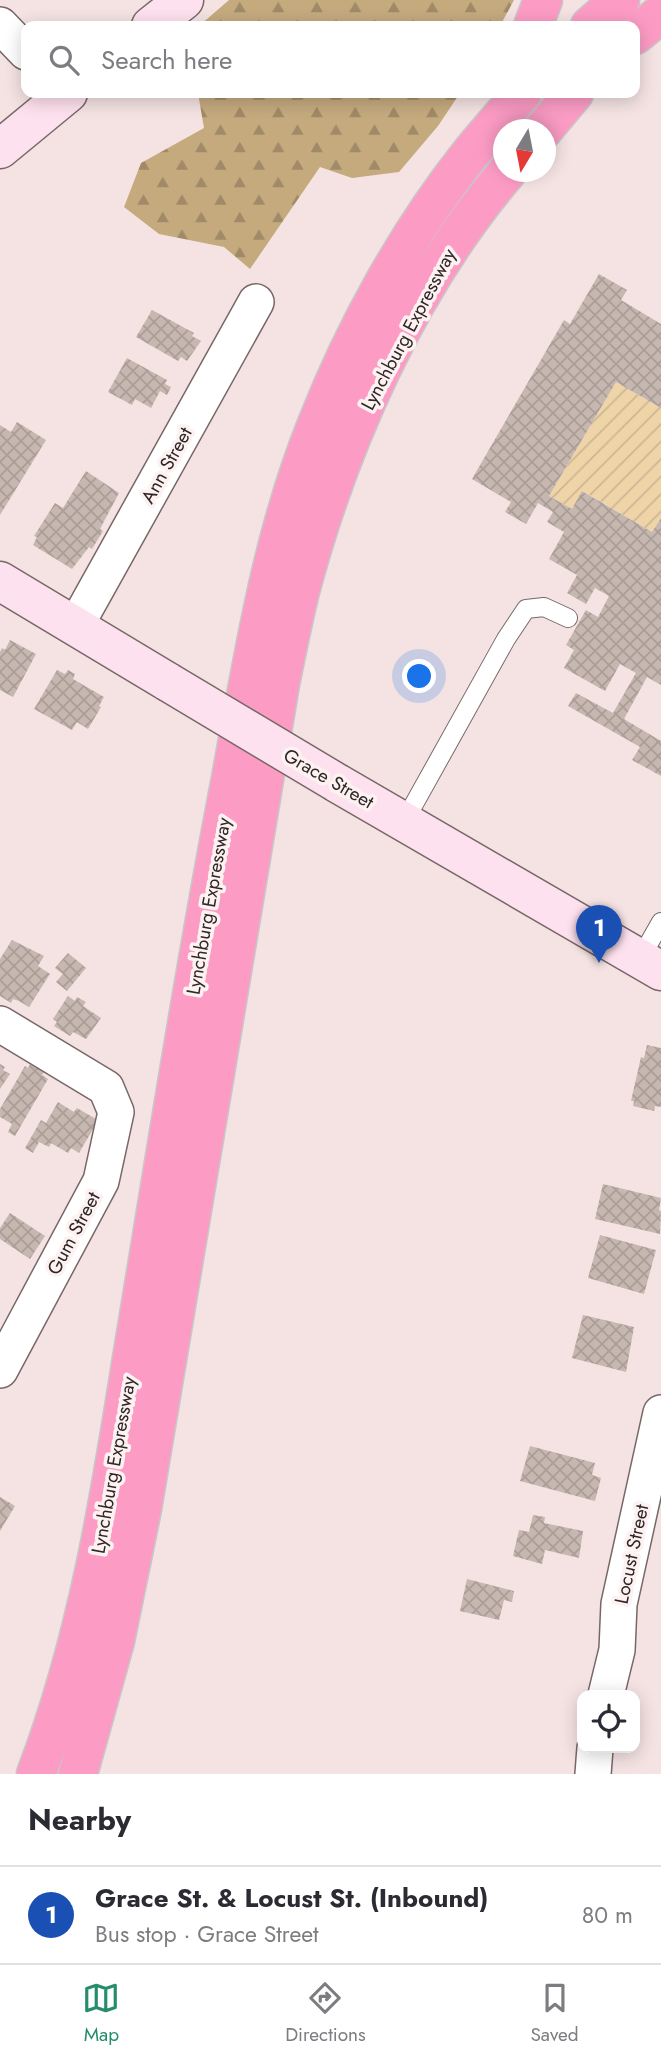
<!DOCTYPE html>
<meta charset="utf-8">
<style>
body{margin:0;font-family:Jost,sans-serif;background:#f2f2f3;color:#2b2b33}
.controls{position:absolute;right:21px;bottom:21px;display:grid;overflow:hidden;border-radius:14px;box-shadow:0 4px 18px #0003}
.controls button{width:63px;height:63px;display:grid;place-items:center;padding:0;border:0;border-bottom:2px solid #e1e1e2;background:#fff;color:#2b2b33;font:35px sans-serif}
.compass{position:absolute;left:493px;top:119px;width:63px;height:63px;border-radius:50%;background:#fff;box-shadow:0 4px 18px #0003;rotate:190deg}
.you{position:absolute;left:420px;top:677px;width:24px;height:24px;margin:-18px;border:5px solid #fff;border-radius:50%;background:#1a73e8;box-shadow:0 0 0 10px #1a73e833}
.badge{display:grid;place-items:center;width:46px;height:46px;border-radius:50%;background:#258d6a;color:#fff;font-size:23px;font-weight:700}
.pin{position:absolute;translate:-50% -58px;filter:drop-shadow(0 2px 4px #0008)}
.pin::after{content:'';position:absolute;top:37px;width:24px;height:21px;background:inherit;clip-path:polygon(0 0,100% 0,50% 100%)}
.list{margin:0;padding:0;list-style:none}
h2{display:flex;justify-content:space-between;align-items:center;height:91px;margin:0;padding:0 28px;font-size:30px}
h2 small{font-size:23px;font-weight:400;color:#7c7c81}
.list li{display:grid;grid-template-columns:46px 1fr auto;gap:21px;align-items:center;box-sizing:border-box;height:98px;padding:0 28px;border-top:2px solid #e1e1e2}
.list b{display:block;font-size:26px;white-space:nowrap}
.list p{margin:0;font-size:23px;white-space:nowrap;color:#7c7c81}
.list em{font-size:23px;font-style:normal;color:#7c7c81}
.icon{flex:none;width:38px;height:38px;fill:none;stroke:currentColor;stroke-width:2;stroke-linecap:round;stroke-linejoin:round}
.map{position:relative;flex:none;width:661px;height:1774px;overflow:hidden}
.search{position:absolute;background:#fff;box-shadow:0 4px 18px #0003;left:21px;right:21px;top:21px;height:77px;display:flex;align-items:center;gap:18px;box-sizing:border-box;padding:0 24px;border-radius:14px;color:#7c7c81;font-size:26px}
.sheet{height:189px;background:#fff}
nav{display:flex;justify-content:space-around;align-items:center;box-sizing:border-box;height:98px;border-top:2px solid #e1e1e2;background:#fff;font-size:19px;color:#7c7c81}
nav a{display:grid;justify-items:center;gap:4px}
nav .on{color:#258d6a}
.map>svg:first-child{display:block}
</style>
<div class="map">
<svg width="661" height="1774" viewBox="0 0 661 1774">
<defs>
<pattern id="forest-firs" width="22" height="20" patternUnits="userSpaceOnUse" patternTransform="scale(1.75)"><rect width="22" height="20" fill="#c5aa7e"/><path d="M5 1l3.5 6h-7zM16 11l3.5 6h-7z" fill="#a08a67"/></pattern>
<pattern id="garden-furrows" width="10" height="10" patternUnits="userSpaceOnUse" patternTransform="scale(1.75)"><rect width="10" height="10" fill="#efd4a8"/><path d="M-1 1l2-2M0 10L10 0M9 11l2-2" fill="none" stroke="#cdb691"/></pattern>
<pattern id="building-cross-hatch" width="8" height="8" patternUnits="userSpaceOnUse" patternTransform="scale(1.75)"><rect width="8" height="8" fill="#c6b8b0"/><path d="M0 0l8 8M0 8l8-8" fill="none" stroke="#aa9e97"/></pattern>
</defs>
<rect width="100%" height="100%" fill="#f4e3e2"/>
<path fill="url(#forest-firs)" d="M229,0h285l-14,26h-301z
M198,93h262l-22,33 -39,46 -47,6 -32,-11 -70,102 -26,-22 -65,-13 -35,-27 17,-44 63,-35z"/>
<path fill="url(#garden-furrows)" d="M616,382l45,26v110l-9,14 -69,-41 -11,18 -23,-13z"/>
<path fill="url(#building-cross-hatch)" d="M599,274l28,16 -6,10 40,24v84l-45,-26 -67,114 23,13 10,-18 70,41 9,-14v167l-14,-8 -23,42 37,22v35l-29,-16 8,-13 -72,-41 8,-13 37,20 23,-40 -16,-9 -15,27 -41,-23 10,-18 -8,-5 20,-35 12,7 11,-21 -14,-8 -9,16 -19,-11 10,-18 -28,-16 15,-27 -17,-10 6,-10 -15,-9 -12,21 -21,-12 6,-10 -39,-23 92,-159 6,4z
M152,310l42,23 -2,3 9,5 -14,20 -6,-4 -3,4 -42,-24z
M127,358l40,22 -2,4 6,3 -4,8 -7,-4 -9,17 -16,-9 -3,6 -24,-13z
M17,422l29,18 -46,75v-90l11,7z
M86,471l33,22 -19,36 3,2 -11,18 -3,-2 -17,22 -39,-24 4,-8 -3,-1 21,-33 8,5z
M10,640l26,14 -23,43 -13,-7v-38l2,-4 3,2z
M57,670l8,4 3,-4 7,4 -2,5 31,18 -5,9 2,1 -13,22 -11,-7 -5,8 -38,-21z
M12,940l32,16 -6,10 12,8 -21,33 -10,-6 -6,-2 -2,4 -11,-7v-37z
M68,953l18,15 -19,23 -11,-9 7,-8 -8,-6z
M68,996l7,5 2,-4 9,5 -3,4 18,12 -15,21 -13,-7 -3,4 -16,-10 3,-4 -4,-3z
M647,1045l14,3v59l-6,-1 -1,5 -21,-5 1,-5h-3l10,-44 3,1z
M0,1064l5,3 -2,3 7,4 -10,15z
M30,1064l14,8 -2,3 6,4 -33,57 -7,-4 4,-8 -12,-7v-8l25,-43 3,2z
M58,1102l16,10 3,-4 19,11 -2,5h2l-17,29 -8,-5 -3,5 -17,-10 -2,4 -10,-5 -6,11 -8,-5 16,-28 5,3z
M603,1184l58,14 -2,12 2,1 -1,23 -65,-15z
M10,1213l35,23 -15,23 -30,-20v-11z
M600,1235l56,15 -12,44 -56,-16z
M583,1315l51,12 -8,45 -54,-14z
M530,1446l65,17 -3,12 9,3 -6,23 -75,-20z
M0,1497l15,9 -15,25z
M533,1515l12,2 -1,6 39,8 -4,27 -34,-8 -3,14 -29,-8 6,-26 10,2z
M467,1579l47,12 -2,11 -8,-2 -5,20 -39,-9z"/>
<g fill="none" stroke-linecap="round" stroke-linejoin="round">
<g stroke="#776867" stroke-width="20">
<path id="service" d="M404,822l102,-183 20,-30 18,-2 24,11
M640,959l21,-37"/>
</g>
<g stroke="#776867" stroke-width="38">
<path id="minor" d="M0,25l26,27
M75,627l181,-325
M0,1024l106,64 10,24 -15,69 -101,189
M606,1695l11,-45 2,-46 42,-191
M593,1774l2,-26"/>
</g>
<g stroke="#776867" stroke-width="41">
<path id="secondary" d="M151,26l33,-26
M0,149l68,-56
M0,581l168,101
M337,783l324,188"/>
</g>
<g stroke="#c8c7c7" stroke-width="41">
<path id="motorway" d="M533,26l10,-26
M590,26l30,-26
M635,35l26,-21
M543,130l31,-37
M36,1774c51,-133 74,-276 96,-416 32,-193 62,-387 99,-580 22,-119 40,-240 86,-354 37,-94 90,-191 153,-270 17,-21 35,-41 52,-61
M78,1774l37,-133 27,-132 138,-825c6,-30 12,-59 19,-89 39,-148 108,-306 208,-423"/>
</g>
<use href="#service" stroke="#fff" stroke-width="18"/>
<use href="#minor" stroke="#fff" stroke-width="35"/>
<use href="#secondary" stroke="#fee1ee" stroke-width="38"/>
<use href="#motorway" stroke="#fc9cc5" stroke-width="38"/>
<g stroke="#776867" stroke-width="41" stroke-linecap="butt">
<path id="secondary-bridge" d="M168,682l169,101"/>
</g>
<use href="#secondary-bridge" stroke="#fee1ee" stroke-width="38"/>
</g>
<g text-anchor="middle" stroke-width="7" stroke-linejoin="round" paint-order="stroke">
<g font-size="19" fill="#2d2727" stroke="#fdf2f1">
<text transform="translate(408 329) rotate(-62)" y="7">Lynchburg Expressway</text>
<text transform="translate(166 465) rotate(-61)" y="7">Ann Street</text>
<text transform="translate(329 778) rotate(30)" y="7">Grace Street</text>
<text transform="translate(208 906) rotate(-80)" y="7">Lynchburg Expressway</text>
<text transform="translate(73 1233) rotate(-62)" y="7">Gum Street</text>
<text transform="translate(113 1465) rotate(-80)" y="7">Lynchburg Expressway</text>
<text transform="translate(631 1554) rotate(-78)" y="7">Locust Street</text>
</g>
</g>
</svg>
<div class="controls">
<button><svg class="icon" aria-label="locate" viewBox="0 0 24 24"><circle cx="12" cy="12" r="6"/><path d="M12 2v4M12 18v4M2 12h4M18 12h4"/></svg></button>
</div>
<svg class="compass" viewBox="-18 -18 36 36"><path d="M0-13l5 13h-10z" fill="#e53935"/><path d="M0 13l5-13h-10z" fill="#7c7c81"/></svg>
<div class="you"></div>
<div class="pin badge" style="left:599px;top:963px;background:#1a4fb4">1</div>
<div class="search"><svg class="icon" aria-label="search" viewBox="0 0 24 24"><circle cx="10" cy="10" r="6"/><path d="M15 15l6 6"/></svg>Search here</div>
</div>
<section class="sheet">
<h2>Nearby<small></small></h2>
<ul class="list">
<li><span class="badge" style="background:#1a4fb4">1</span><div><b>Grace St. &amp; Locust St. (Inbound)</b><p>Bus stop · Grace Street</p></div><em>80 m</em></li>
</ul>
</section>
<nav>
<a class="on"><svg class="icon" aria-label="map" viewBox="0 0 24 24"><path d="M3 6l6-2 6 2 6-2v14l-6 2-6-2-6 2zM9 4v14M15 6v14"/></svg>Map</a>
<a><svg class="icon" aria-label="directions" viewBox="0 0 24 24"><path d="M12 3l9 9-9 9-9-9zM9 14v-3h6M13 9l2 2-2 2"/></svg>Directions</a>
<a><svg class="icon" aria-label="saved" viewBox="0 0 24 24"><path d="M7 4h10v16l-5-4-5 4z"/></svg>Saved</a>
</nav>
